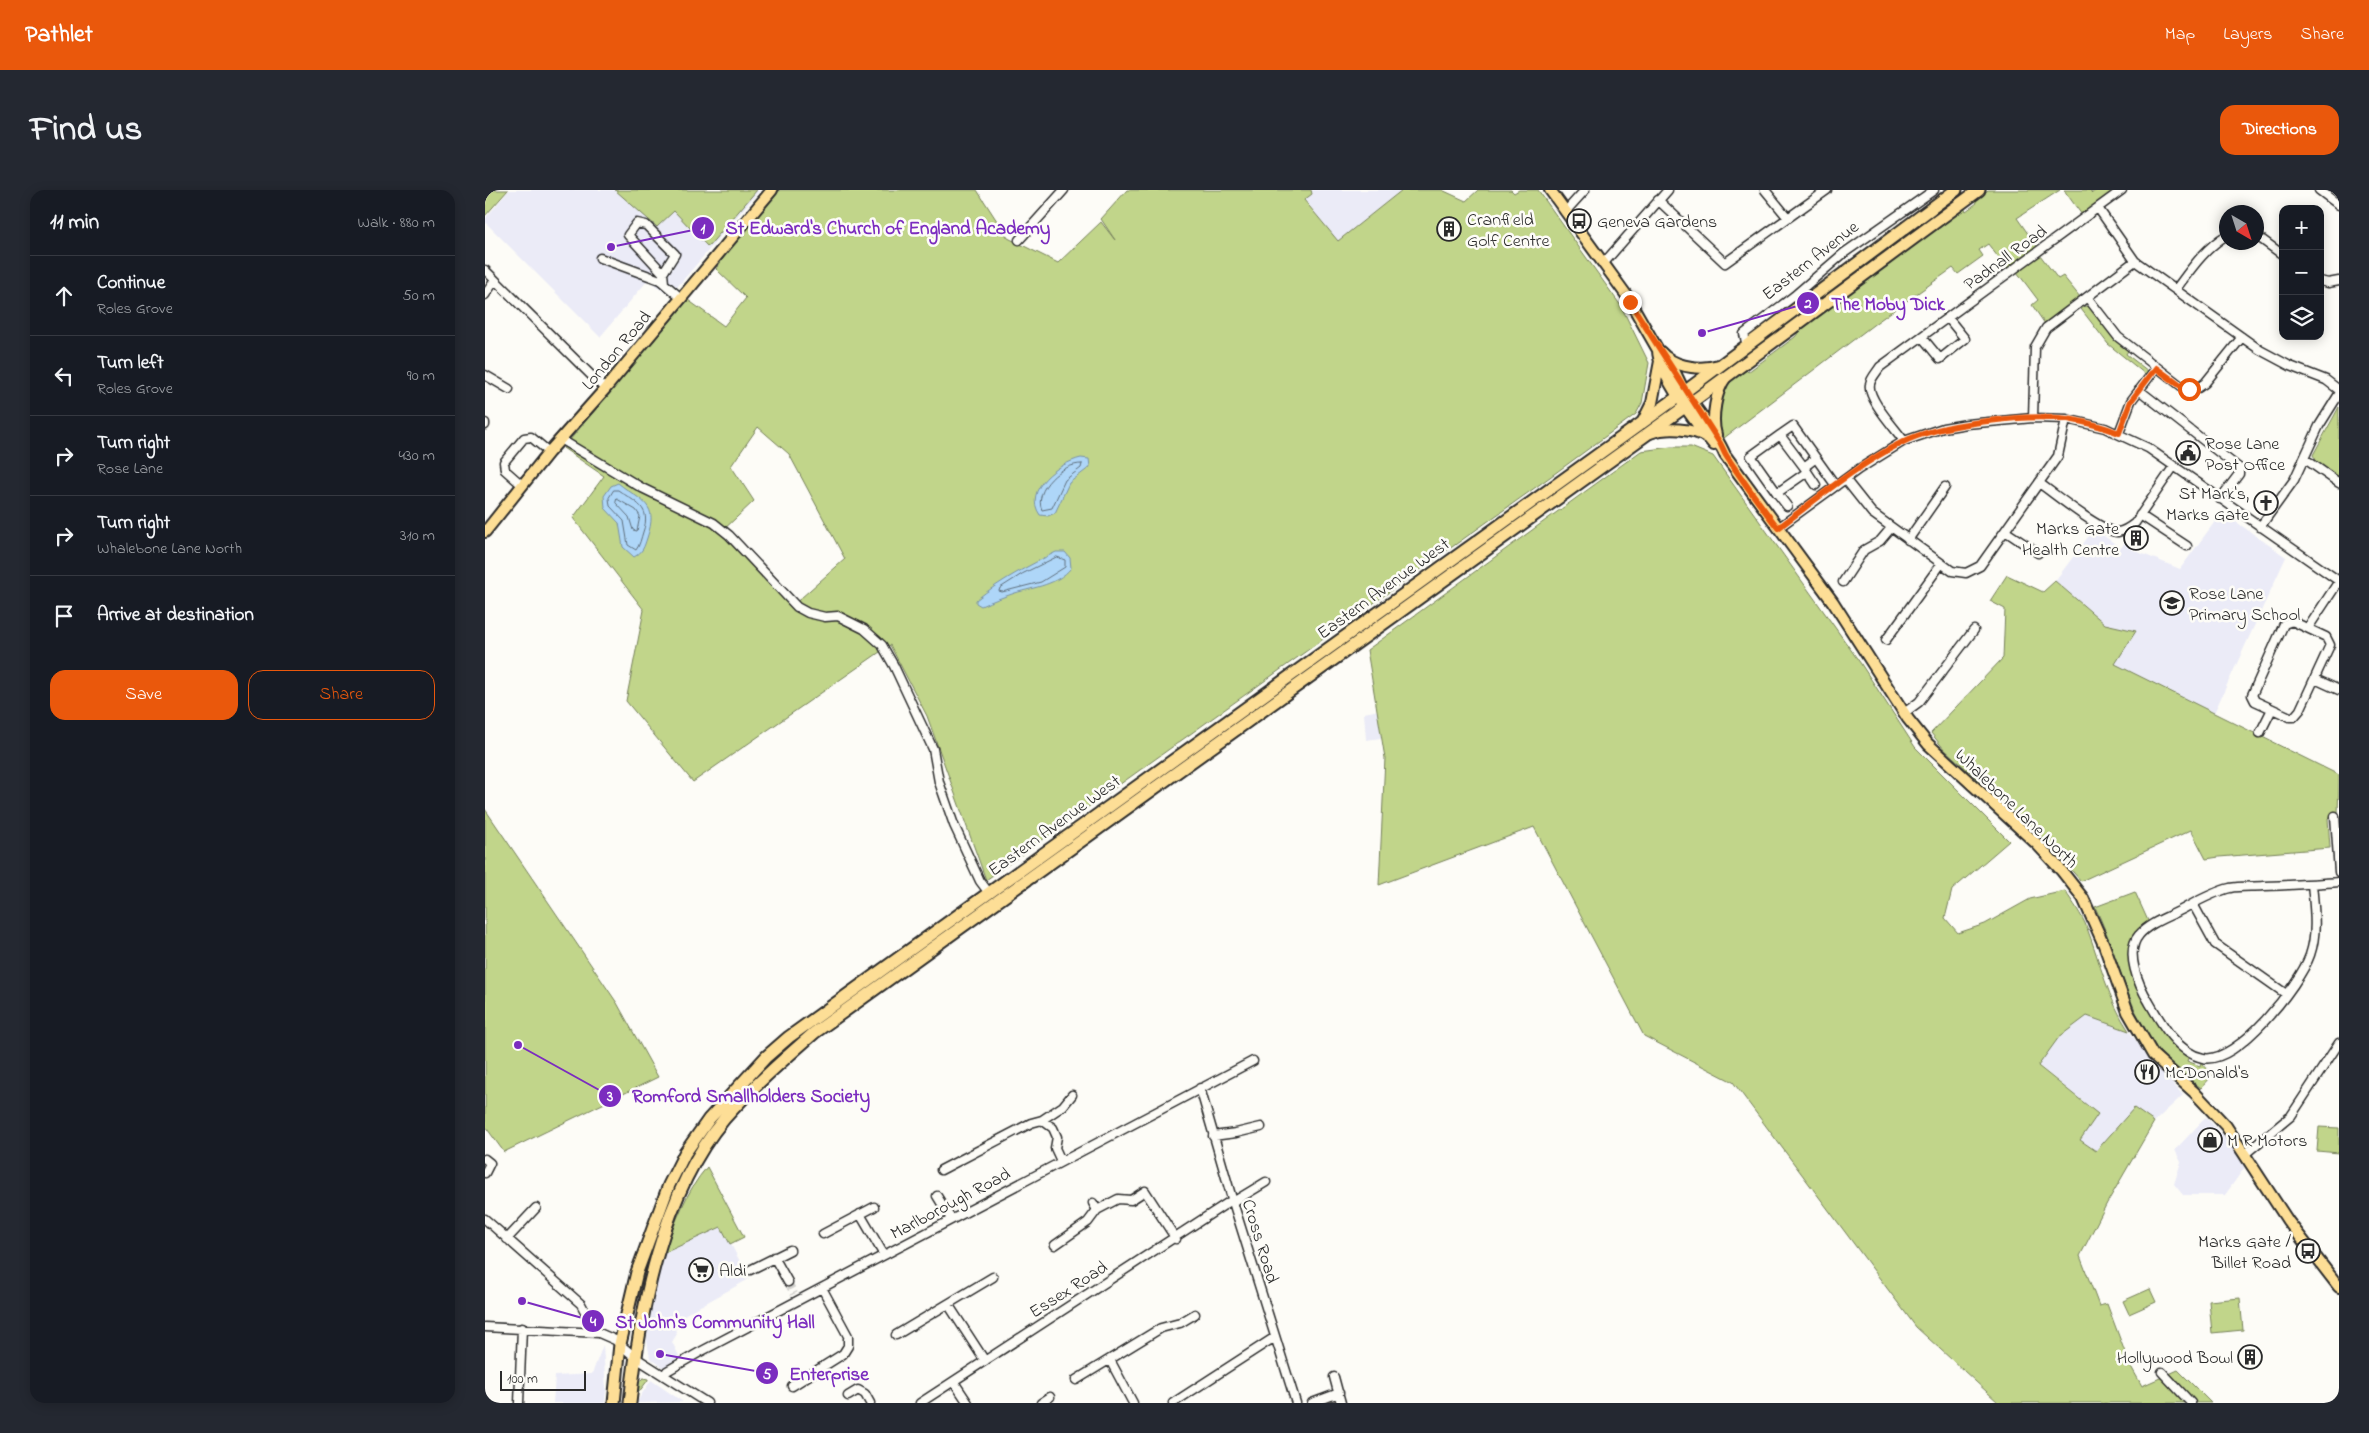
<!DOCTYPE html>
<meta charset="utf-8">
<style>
body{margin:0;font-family:"Indie Flower",sans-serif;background:#242831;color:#f1f3f6}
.controls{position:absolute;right:15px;top:15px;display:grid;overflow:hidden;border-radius:10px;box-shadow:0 2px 12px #0003}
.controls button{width:45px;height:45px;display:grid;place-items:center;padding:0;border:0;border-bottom:1px solid #363941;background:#171b24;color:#f1f3f6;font:25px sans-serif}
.compass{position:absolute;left:1734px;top:15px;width:45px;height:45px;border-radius:50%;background:#171b24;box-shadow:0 2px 12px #0003;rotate:141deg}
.scale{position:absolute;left:15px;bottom:12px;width:86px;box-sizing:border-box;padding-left:5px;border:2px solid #2b2b2b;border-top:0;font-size:14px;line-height:18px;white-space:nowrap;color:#2b2b2b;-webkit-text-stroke:4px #fdfcf7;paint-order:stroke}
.stop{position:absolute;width:15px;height:15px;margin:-11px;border:4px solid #ea580c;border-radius:50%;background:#fff}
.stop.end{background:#ea580c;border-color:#fff;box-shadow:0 1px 5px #0008}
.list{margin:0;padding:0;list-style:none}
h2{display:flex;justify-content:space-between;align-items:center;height:65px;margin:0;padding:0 20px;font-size:21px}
h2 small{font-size:16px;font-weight:400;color:#9ea1a6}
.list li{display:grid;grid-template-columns:32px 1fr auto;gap:15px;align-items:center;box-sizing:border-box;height:80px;padding:0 20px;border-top:1px solid #363941}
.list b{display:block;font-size:19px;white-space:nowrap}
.list p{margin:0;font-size:16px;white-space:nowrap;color:#9ea1a6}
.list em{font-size:16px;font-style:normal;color:#9ea1a6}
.actions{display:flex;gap:10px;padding:15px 20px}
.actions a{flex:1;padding:11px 0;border:1px solid #ea580c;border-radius:15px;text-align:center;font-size:18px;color:#ea580c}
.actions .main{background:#ea580c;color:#fff}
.icon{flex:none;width:28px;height:28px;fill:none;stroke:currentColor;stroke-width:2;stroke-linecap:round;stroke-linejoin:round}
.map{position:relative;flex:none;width:1854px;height:1213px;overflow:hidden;border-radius:15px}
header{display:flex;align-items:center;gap:30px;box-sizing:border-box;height:70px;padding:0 25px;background:#ea580c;color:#fff}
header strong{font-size:24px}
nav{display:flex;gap:28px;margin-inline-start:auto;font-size:18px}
.intro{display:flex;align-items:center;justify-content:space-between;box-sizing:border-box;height:120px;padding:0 30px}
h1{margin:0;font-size:35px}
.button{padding:12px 22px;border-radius:15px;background:#ea580c;color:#fff;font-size:18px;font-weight:700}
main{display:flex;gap:30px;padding:0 30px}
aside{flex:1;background:#171b24;border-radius:15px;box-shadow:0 2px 12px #0003}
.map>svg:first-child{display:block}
</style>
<header>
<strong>Pathlet</strong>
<nav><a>Map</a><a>Layers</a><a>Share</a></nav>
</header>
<div class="intro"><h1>Find us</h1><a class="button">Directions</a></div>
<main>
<aside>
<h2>11 min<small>Walk · 880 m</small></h2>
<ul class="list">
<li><svg class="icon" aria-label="ahead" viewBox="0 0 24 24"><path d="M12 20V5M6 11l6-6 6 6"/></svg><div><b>Continue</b><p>Roles Grove</p></div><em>50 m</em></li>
<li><svg class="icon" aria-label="left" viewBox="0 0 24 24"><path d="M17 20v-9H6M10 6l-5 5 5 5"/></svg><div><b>Turn left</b><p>Roles Grove</p></div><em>90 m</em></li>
<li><svg class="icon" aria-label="right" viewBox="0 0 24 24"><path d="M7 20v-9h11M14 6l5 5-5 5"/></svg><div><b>Turn right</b><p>Rose Lane</p></div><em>430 m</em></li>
<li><svg class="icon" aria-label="right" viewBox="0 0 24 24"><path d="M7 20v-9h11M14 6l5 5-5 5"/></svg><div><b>Turn right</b><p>Whalebone Lane North</p></div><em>310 m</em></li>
<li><svg class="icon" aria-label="arrive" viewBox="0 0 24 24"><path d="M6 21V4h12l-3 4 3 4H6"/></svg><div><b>Arrive at destination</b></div></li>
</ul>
<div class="actions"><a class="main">Save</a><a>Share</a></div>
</aside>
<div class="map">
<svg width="1854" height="1213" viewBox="0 0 1854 1213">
<rect width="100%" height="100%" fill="#fdfcf7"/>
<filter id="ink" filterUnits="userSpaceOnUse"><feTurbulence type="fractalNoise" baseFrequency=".02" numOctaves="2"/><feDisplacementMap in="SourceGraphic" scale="10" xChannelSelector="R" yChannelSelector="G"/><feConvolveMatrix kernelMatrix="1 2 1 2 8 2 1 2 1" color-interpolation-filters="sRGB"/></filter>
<g filter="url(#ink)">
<path fill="#ebebf7" d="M24,0h251l-88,103 -4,2 -20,-15 -48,57 -115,-115v-3z
M826,0h91l-64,51 -34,-42 8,-5z
M1737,322l64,45 -72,156 -99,-49 20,-33 -30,-7 -50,-43 39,-52 27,19 4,-6 8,8 47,19z
M894,520l2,28 -15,2 -2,-27z
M1602,825l42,16 18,25 36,39 -29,27 -20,-14 -37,43 -17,-11 18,-26 -60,-49 21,-28z
M1721,927l23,25 16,25 -20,28h-42l-9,-11 7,-22 -6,-12z
M237,1037l27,52 -65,36 3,8 -12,6 2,5 -5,8 8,16 -16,10 -14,-10 -4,-23 11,-60 7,-22z
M118,1155l3,45 -1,13h-52l2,-27 37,-2z
M166,1190l32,22 -47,1z"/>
<path fill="#c1d58a" stroke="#76805a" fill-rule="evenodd" d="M0,0h23l-23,26z
M130,0h142l-49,57 -34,-36 -17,16z
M295,0h197l31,48 50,25 43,-41 14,18 -14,-21 26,-29h184l1,4 -8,6 34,41 64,-51h40l24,11 12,-11h33l3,3 5,-3h19l83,116 28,57 -7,40 -6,11 -86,63 -564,403 -59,-164 -37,-71 -197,137 -67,-81 18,-91 -71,-92 31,-42 -41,-28 125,-148 36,26 22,-28 -30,-29 12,-18zM273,237l31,27 56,105 -53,47 -72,-73 34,-32 -23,-35z
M1503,0h72l-43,28 21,30 -30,22 -20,-26 -9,6 4,6 -25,18 -5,-6 -76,54 -153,116c-6,-14 -10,-40 2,-53 5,-6 14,-10 20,-15l2,2 47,-35 8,-10 148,-109 13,-10 2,3 11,-8 -2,-3z
M1579,0h25l3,3 5,-3h17l-32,25z
M1555,65l18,24 5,-3 17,21 -35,27 -13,-19 6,-5 -21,-28z
M1600,116l5,1 39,42 -3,5 22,17 -3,3 -37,-30 -27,-35z
M1854,217v70l-22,-15 -4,-7z
M1186,257h20l22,9 148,208 54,83 94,94 -57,49 -7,28 13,15 27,-9 45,-25 35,-8c8,12 17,24 22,37 13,34 21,72 42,103l-42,-15 -28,21 -21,29 60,48 -18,26 16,11 38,-43 20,14 -47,81 -27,53 19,50 8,-2 22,59 13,23 36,-16 33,33h-212l-83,-76 -183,-245 -89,-46 -110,-209 -155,58 6,-127 -18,-108 274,-199z
M1522,385l36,17 12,-11 50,43 31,7 -21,33 224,111 -1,40 -10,3 2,30 -111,9 -13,2 -15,-29 -110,51 -37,-42 -100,-90 -13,-16 72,-75 2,-49 -15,-8z
M0,619l132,194 41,74 -154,75 -19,-26z
M1650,702l14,31 -11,6 -6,12 14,62 43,53 -2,5 13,5 1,-4 12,13 -12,13c-13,-10 -28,-20 -38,-32 -36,-43 -44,-100 -68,-149z
M1834,937l20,1v25l-22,-2z
M222,977l37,70 -14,7 -9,-17 -57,26c11,-30 22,-62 43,-86z
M1665,1099l6,13 -27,12 -6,-13z
M1755,1108l3,32 -31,3 -3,-32z
M158,1188l5,1v1l-13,17 2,-13z"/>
<path fill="#aed6f8" stroke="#7a92a6" d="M596,268l8,1 1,8 -21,16 -14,30 -7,3 -8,-1c-18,-26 19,-52 41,-57z
M133,293c25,20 41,20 29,55 -3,9 -4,14 -13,19l-11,-10 -4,-24 -14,-15 -1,-12 7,-10z
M571,362h9l5,6 1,10c-14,17 -36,19 -56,25 -12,4 -23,8 -34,13l-5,-3v-3c25,-20 52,-34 80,-48z"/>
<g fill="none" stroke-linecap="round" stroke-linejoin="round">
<path stroke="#5f6f7d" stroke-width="1" d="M597,274l-1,4 -16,12 -13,28 -10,2c-9,-20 20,-47 40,-46z
M129,300h4c18,13 34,17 25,42 -2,6 -3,13 -7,18l-8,-5 -4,-24 -14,-15 -1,-8z
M132,309l19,11 4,6 -3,15 -4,-1 -4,-13 -13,-14z
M572,367l8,3v7l-24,15 -39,10 -3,-1 1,-3 22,-14z"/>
<path stroke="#d3d2ce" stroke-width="8" stroke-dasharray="8 4" stroke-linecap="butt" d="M303,1092l6,12"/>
<g stroke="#2b2b2b" stroke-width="11">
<path id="minor" d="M1280,0l23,28
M1834,0l20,15
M1173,10l67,63 102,-73
M1613,18l37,53 125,89 30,16 36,14 13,10
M1080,22l20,-22
M1772,46l26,19
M534,50l45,-50
M115,68l60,22 21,18
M1118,74l65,-74
M0,80l120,119
M178,83l12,-19 -29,-29 -9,-2 -9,12 35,38 1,10
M1835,91l8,2 11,-2
M1691,99c15,-20 29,-41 51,-54
M0,105l10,-15
M1602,107l31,40 67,52 13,-1 7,-5 37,-46
M1437,147l18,22 25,-20 -17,-21
M1262,156l-3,-12 50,-38 50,-43 90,-63
M0,185l24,14
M1654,200l100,78v6l-19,25
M1548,228l2,-71 11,-19 89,-67
M0,233v2
M1634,243l12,-32 25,-33
M1295,245l-29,21 26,37 30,-21
M75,249l82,49 72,35 15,12 68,72 11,6 17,4 13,-1 26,13 18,16 12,21 39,83 6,33 15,43 26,56 9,12
M1419,251c-9,-13 -37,-42 -34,-57 1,-6 7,-12 10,-17l242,-177
M1820,269l34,24
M1319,277l-24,-32 13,-9 43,60
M1360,289l27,34 80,58 14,2 14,-7 78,-110 8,-37
M1554,293c16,11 63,50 79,49 7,-1 12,-5 17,-9l39,-57
M37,295l-17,-15 -1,-8 20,-24 7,-1 18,15
M1331,295l-12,-18 12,-9
M1292,303l10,13
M1655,325l47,31
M1775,337l34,-47 25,-54 20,-32
M1293,338l81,-59 45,-28 39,-13 24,-4 66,-6 33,1 39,9 43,20 191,133
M1520,341l33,22
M1423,350l37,-53
M1358,392l21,-32 16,-9 11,-13
M1807,431l34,16 4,8 -30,65 -6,7h-4l-35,-16 -3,-6 32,-71z
M1823,438l31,-47
M1401,450l55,-76
M1830,489l24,11
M1419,523l15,-11 55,-72
M1775,543l12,-24
M1850,626l4,56
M1827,694c2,23 6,48 -2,71 -10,29 -73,110 -107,103 -25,-5 -42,-35 -54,-56 -10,-16 -25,-50 -10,-67 10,-12 29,-18 42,-25 15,-8 32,-18 49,-22 10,-2 23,-1 34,-2 25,-1 50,-2 75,-4
M1708,714l22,40 71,50
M715,898l33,114 63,201
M557,930l21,-14 9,-11
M728,946l23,-3 25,-6
M1760,964l46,-38 48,-73
M0,969l5,4 -5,10
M456,980l90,-47 11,-3 11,8 4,9 -2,11 6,13
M452,1006l14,23
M748,1012l33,-20
M608,1013l4,7 21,-11 13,1 14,-9 31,48
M375,1024l24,41
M0,1029l96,85 15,28
M338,1044l51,-27
M22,1049l29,-31
M570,1055l33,-23 9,-12
M289,1067l14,25
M265,1080l40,-20
M463,1114l37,57
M0,1137l114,6 16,7 21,18 71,45
M411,1145l97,-58
M625,1170l23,43
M1677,1182l29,31
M179,1186l3,-5 33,-19 553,-291
M849,1187l7,26
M591,1190l85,-52 19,-5 15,-9
M469,1192l14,21
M307,1196l51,-32 5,-8v-10l-26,-48
M363,1206l10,-6 7,4 5,9
M34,1213l3,-75
M435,1213l312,-203
M556,1213l9,-6
M688,1213l102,-66
M827,1213l27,-10"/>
</g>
<g stroke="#2b2b2b" stroke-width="14">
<path id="major" d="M1065,0l77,106 31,54c13,9 18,26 25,39 14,22 32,42 42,66l108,147 75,117 20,25 109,100 24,26 22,28 21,47 24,67 25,43 41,37 32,34 62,95 51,66
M1173,160c0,24 40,76 56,95
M1181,167c14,11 36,13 53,8
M1158,231l9,-18 8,-42
M1165,243c16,-6 43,-5 58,5
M1231,245c-5,-17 0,-45 10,-58
M0,342l64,-80 56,-63 167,-199"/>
</g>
<g stroke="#2b2b2b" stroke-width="15">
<path id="highway" d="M1199,214l8,2 7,7
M129,1213l6,-59 17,-72 32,-87 16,-32 24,-34 57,-62 23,-20 882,-635 285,-212
M145,1213c10,-93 32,-210 94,-284 27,-31 59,-59 90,-86l886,-637 279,-206"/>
</g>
<use href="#minor" stroke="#fdfcf7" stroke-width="8"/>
<use href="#major" stroke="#fdde96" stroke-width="10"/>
<use href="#highway" stroke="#fdde96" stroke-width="11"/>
</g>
</g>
<g fill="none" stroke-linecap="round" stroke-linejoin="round" filter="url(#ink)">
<path stroke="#ea580c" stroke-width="6" d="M1145,112c29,46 58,91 88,138 4,5 5,11 9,17 16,24 33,48 51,71 40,-30 80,-64 125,-86 35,-18 125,-29 165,-23 17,3 34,7 51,14l12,-32 25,-33 26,19 7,2"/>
</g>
<defs>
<g id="bus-ring" transform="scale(1.25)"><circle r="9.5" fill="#fdfcf7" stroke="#2b2b2b" stroke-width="1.5"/><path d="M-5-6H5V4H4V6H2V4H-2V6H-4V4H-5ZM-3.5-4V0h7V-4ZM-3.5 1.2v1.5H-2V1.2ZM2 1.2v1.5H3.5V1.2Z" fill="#2b2b2b"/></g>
<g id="building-ring" transform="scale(1.25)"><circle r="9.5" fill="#fdfcf7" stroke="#2b2b2b" stroke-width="1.5"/><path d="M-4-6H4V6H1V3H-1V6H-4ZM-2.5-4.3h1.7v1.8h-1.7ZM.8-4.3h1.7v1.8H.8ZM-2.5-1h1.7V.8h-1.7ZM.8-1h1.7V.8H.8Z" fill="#2b2b2b"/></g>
<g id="civic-ring" transform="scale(1.25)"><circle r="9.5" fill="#fdfcf7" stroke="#2b2b2b" stroke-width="1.5"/><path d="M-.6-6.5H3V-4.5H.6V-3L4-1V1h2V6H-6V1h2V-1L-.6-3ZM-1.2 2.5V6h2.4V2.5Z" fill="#2b2b2b"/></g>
<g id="church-ring" transform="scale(1.25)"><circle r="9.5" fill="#fdfcf7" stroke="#2b2b2b" stroke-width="1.5"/><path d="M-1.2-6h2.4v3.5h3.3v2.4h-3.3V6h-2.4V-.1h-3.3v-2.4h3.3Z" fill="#2b2b2b"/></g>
<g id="school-ring" transform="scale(1.25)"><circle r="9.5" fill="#fdfcf7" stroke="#2b2b2b" stroke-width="1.5"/><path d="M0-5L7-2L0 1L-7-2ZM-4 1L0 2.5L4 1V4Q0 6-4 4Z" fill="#2b2b2b"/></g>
<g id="restaurant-ring" transform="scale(1.25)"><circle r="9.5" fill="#fdfcf7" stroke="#2b2b2b" stroke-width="1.5"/><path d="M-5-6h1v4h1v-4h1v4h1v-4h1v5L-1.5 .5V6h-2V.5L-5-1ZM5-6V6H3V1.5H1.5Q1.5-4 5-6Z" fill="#2b2b2b"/></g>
<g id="shop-ring" transform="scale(1.25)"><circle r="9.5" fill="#fdfcf7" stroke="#2b2b2b" stroke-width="1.5"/><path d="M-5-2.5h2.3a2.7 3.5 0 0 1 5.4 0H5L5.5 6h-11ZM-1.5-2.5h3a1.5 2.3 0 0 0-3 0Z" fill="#2b2b2b"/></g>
<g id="supermarket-ring" transform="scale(1.25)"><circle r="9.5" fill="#fdfcf7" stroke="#2b2b2b" stroke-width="1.5"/><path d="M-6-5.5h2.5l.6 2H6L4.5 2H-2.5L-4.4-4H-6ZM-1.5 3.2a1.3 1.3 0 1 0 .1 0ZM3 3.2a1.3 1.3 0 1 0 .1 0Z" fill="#2b2b2b"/></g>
</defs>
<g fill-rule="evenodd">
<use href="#bus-ring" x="1094" y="31"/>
<use href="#building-ring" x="964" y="39"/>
<use href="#civic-ring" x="1703" y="263"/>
<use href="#church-ring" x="1781" y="313"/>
<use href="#building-ring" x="1651" y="348"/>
<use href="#school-ring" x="1687" y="413"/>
<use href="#restaurant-ring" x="1662" y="882"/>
<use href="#shop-ring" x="1725" y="950"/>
<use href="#bus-ring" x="1823" y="1061"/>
<use href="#supermarket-ring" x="216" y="1080"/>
<use href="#building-ring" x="1765" y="1167"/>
</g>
<g text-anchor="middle" stroke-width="5" stroke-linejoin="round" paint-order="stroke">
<g font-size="18" fill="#2b2b2b" stroke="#fdfcf7" text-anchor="start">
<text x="982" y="35">Cranfield<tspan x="982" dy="21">Golf Centre</tspan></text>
<text x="1112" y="37">Geneva Gardens</text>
<text x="1720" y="259">Rose Lane<tspan x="1720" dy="21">Post Office</tspan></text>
<text x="1764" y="309" text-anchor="end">St Mark's,<tspan x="1764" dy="21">Marks Gate</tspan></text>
<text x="1634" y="344" text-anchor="end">Marks Gate<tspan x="1634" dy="21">Health Centre</tspan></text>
<text x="1704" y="409">Rose Lane<tspan x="1704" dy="21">Primary School</tspan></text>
<text x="1680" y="888">McDonald's</text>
<text x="1742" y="956">M R Motors</text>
<text x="1806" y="1057" text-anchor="end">Marks Gate /<tspan x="1806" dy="21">Billet Road</tspan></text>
<text x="234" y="1086">Aldi</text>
<text x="1748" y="1173" text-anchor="end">Hollywood Bowl</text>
</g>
<g font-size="18" fill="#2b2b2b" stroke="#fdfcf7">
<text transform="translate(1520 67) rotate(-36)" y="6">Padnall Road</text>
<text transform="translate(1325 70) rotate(-38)" y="6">Eastern Avenue</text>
<text transform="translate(131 160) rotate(-50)" y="6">London Road</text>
<text transform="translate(898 398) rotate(-36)" y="6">Eastern Avenue West</text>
<text transform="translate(1532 618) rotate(44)" y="6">Whalebone Lane North</text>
<text transform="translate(569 635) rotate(-36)" y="6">Eastern Avenue West</text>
<text transform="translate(465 1013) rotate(-28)" y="6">Marlborough Road</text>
<text transform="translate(776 1051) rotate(73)" y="6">Cross Road</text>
<text transform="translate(583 1099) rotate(-33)" y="6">Essex Road</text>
</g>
</g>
<path fill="none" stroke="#7b2cbf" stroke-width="2" d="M126 57L218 38M1217 143L1323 113M33 855L125 906M37 1111L108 1131M175 1164L282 1183"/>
<g fill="#7b2cbf" stroke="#fdfcf7" stroke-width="2">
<circle cx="126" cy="57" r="5"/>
<circle cx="1217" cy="143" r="5"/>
<circle cx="33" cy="855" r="5"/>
<circle cx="37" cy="1111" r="5"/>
<circle cx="175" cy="1164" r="5"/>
<circle cx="218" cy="38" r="12"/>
<circle cx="1323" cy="113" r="12"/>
<circle cx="125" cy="906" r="12"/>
<circle cx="108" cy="1131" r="12"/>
<circle cx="282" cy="1183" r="12"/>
</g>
<g font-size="15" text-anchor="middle" font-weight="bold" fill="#fff">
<text x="218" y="43">1</text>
<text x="1323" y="118">2</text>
<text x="125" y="911">3</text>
<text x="108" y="1136">4</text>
<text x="282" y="1189">5</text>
</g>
<g font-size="19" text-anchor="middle" font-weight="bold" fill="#7b2cbf" stroke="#fdfcf7" stroke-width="5" stroke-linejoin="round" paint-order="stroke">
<text x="403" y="44">St Edward's Church of England Academy</text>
<text x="1403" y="120">The Moby Dick</text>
<text x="266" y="912">Romford Smallholders Society</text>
<text x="230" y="1138">St John's Community Hall</text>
<text x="344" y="1190">Enterprise</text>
</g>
</svg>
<div class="controls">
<button>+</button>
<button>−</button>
<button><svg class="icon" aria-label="layers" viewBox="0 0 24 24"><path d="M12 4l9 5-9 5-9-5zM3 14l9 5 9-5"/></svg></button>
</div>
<svg class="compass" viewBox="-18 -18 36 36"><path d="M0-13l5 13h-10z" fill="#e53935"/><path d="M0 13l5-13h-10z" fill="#9ea1a6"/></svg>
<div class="scale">100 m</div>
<div class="stop" style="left:1704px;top:199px"></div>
<div class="stop end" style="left:1145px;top:112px"></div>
</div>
</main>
